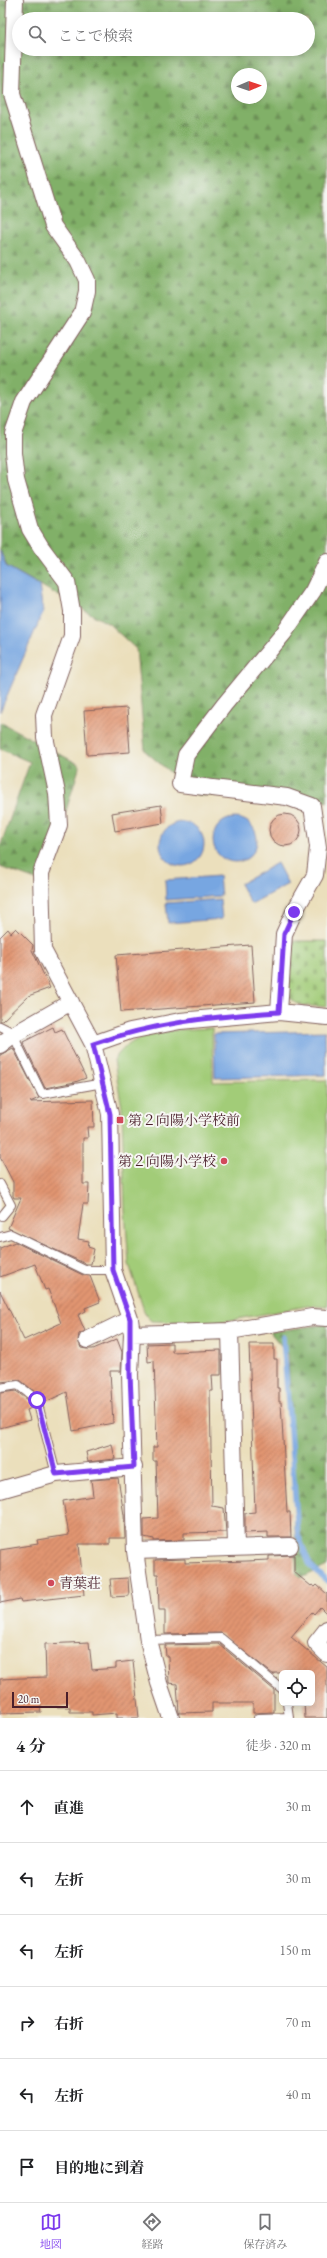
<!DOCTYPE html>
<html lang="ja">
<meta charset="utf-8">
<style>
body{margin:0;font-family:"EB Garamond","Noto Serif JP",serif;background:#f6f6f6;color:#202124}
.controls{position:absolute;right:12px;bottom:12px;display:grid;overflow:hidden;border-radius:6px;box-shadow:0 2px 10px #0003}
.controls button{width:36px;height:36px;display:grid;place-items:center;padding:0;border:0;border-bottom:1px solid #e0e0e0;background:#fff;color:#202124;font:20px sans-serif}
.compass{position:absolute;left:231px;top:68px;width:36px;height:36px;border-radius:50%;background:#fff;box-shadow:0 2px 10px #0003;rotate:88deg}
.scale{position:absolute;left:12px;bottom:10px;width:56px;box-sizing:border-box;padding-left:4px;border:2px solid #4a1f2b;border-top:0;font-size:11px;line-height:14px;white-space:nowrap;color:#4a1f2b;-webkit-text-stroke:3px #f6f6f2;paint-order:stroke}
.stop{position:absolute;width:12px;height:12px;margin:-9px;border:3px solid #7c3aed;border-radius:50%;background:#fff}
.stop.end{background:#7c3aed;border-color:#fff;box-shadow:0 1px 4px #0008}
.list{margin:0;padding:0;list-style:none}
h2{display:flex;justify-content:space-between;align-items:center;height:52px;margin:0;padding:0 16px;font-size:17px}
h2 small{font-size:13px;font-weight:400;color:#757577}
.list li{display:grid;grid-template-columns:26px 1fr auto;gap:12px;align-items:center;box-sizing:border-box;height:72px;padding:0 16px;border-top:1px solid #e0e0e0}
.list b{display:block;font-size:15px;white-space:nowrap}
.list em{font-size:13px;font-style:normal;color:#757577}
.icon{flex:none;width:22px;height:22px;fill:none;stroke:currentColor;stroke-width:2;stroke-linecap:round;stroke-linejoin:round}
.map{position:relative;flex:none;width:327px;height:1718px;overflow:hidden}
.search{position:absolute;background:#fff;box-shadow:0 2px 10px #0003;left:12px;right:12px;top:12px;height:44px;display:flex;align-items:center;gap:10px;box-sizing:border-box;padding:0 14px;border-radius:22px;color:#757577;font-size:15px}
.sheet{height:484px;background:#fff}
nav{display:flex;justify-content:space-around;align-items:center;box-sizing:border-box;height:56px;border-top:1px solid #e0e0e0;background:#fff;font-size:11px;color:#757577}
nav a{display:grid;justify-items:center;gap:2px}
nav .on{color:#7c3aed}
.map>svg:first-child{display:block}
</style>
<div class="map">
<svg width="327" height="1718" viewBox="0 0 327 1718">
<defs>
<pattern id="forest-firs" width="22" height="20" patternUnits="userSpaceOnUse"><rect width="22" height="20" fill="#81b068"/><path d="M5 1l3.5 6h-7zM16 11l3.5 6h-7z" fill="#6c8f56"/></pattern>
<pattern id="cemetery-stones" width="16" height="16" patternUnits="userSpaceOnUse"><rect width="16" height="16" fill="#a2cc78"/><path d="M2 7V4a2 2 0 0 1 4 0v3zM10 15v-3a2 2 0 0 1 4 0v3z" fill="#8daf68"/></pattern>
<pattern id="building-hatch" width="6" height="6" patternUnits="userSpaceOnUse"><rect width="6" height="6" fill="#e19471"/><path d="M-1 1l2-2M0 6l6-6M5 7l2-2" fill="none" stroke="#b8785d"/></pattern>
</defs>
<rect width="100%" height="100%" fill="#f6f6f2"/>
<filter id="ink" filterUnits="userSpaceOnUse"><feTurbulence type="fractalNoise" baseFrequency=".025" numOctaves="2"/><feDisplacementMap in="SourceGraphic" scale="8" xChannelSelector="R" yChannelSelector="G"/><feConvolveMatrix kernelMatrix="1 2 1 2 8 2 1 2 1" color-interpolation-filters="sRGB"/></filter>
<filter id="wash" filterUnits="userSpaceOnUse"><feTurbulence type="fractalNoise" baseFrequency=".012" numOctaves="4" result="noise"/><feDisplacementMap in="SourceGraphic" scale="16" xChannelSelector="R" yChannelSelector="G"/><feGaussianBlur stdDeviation="0.9" result="paint"/><feColorMatrix in="noise" values="0 0 0 0 0 0 0 0 0 0 0 0 0 0 0 0 0 1.4 0 .05"/><feComposite in="paint" operator="in"/></filter>
<g filter="url(#wash)">
<rect width="100%" height="100%" fill="#ebdfbc"/>
<path fill="url(#forest-firs)" stroke="#66684a" fill-rule="evenodd" d="M0,0h327v802l-37,-10 -92,4 -53,-45 -9,-102 -27,-25 -103,-58 -6,-16zM19,19h289v30h-289zM237,74h24v24h-24z
M0,722l80,43 -36,118 -44,-16v-20l30,-85 -30,-13z
M327,1324v242l-30,14 -9,-226 -18,-22z"/>
<path fill="url(#cemetery-stones)" stroke="#767652" d="M293,941h34v66c-13,-2 -30,2 -39,-11z"/>
<path fill="#a2cc78" stroke="#767652" d="M212,1028l1,54 114,-2v226l-14,-1 -98,18 -64,-2 -6,-7 -16,-50 -4,-53 -3,-103 -8,-48c20,-32 64,-30 98,-32z"/>
<path fill="#77a6e1" stroke="#606286" d="M0,550l6,16 33,19 4,27 -43,100z
M213 840a22 22 0 1 1 44 0a22 22 0 1 1-44 0Z
M160 844a22 22 0 1 1 44 0a22 22 0 1 1-44 0Z
M277,863l11,21 -37,20 -11,-20z
M219,876l2,20 -55,4 -1,-20z
M220,899l2,20 -54,4 -2,-20z
M325,1031l1,44 -111,3 -1,-44z"/>
<g fill="none" stroke-linecap="round" stroke-linejoin="round">
<path stroke="#77a6e1" stroke-width="5.5" d="M283,1337l15,198 12,30 17,16"/>
</g>
<g id="blocks">
<path fill="url(#building-hatch)" d="M127,708l3,44 -43,3 -3,-44z
M161,805l2,18 -48,8 -3,-18z
M269 830a16 16 0 1 1 32 0a16 16 0 1 1-32 0Z
M16,928l17,17 -1,5 18,38 -22,8 -26,25h-2v-84l8,-8 3,4z
M251,945l4,57 -134,10 -5,-57z
M53,1027l2,5 7,-3 24,49 -11,4 -30,6 -22,-46z
M13,1048l26,50 -9,4 63,-2 1,27h-7l1,11h-5v46h6l-1,20h-5l-5,35 11,2 -1,6 6,2 -3,15h-5l-78,-36 13,-30h-7l-1,-2v-14l-13,-25v-102z
M15,1242l68,33 7,1 10,26 -15,6 1,3 -8,4 7,16 -6,3 -1,6 3,8 6,1h6l24,-10 5,13 -1,19h-11l3,52 -40,8 -6,-39 -24,11 -3,-7 -20,-16 -20,2v-91l24,49 37,-17 -13,-34 -3,1 -10,-26 -35,13v-29z
M172,1343v9l49,-2v25h-9l1,16h-3l2,115 12,2 2,24 -42,1v7l-30,1v-2l-10,-2v-18l14,-1 -2,-57h-3v-14h4l-3,-86 -6,1 -1,-18z
M249,1344h25v15h3v29h2v14h2l6,110h3l1,25h-23v-5l-23,1v-20l10,-1z
M16,1391l16,12 1,4 -6,3 3,10 -30,8v-35z
M112,1444l3,15 -27,3 -2,-10z
M118,1478l6,37 1,23h-15v6h-31l5,51 -63,7 -1,-3 -20,4v-53l38,-6 -1,-4 32,-5 -6,-34 30,-5 -2,-16z
M294,1555v17l17,14 1,-1 3,2 2,-2 10,9v20l-7,-7 -6,7 -2,-2 -21,25 36,30v51h-22l-1,-15h8v-30h-38v2l-53,-42 -56,1v-24h-6l-1,-36h-3v-14l30,-1v4l62,-2 22,-1v-4z
M128,1578l1,18 -17,1 -2,-18z
M89,1642l3,28 24,-2v-5l17,-2 6,57h-22v-5l-25,2v-3h-22v-5h-30l1,5 -41,1v-34l46,-2 -1,-33z
M219,1644l55,46v22l-21,1v-10h-41v9l-33,1 -2,-29 -8,-1 -1,-27h-2l-1,-11z"/>
</g>
</g>
<g filter="url(#ink)">
<use href="#blocks" fill-opacity="0" stroke="#82625e" stroke-width="1"/>
<g fill="none" stroke-linecap="round" stroke-linejoin="round">
<g stroke="#82625e" stroke-width="10">
<path id="service" d="M0,1026l16,8
M13,1035l29,59 61,-11
M0,1184l11,21 -9,11
M0,1237l11,-3 74,36h28
M0,1388l18,-3 19,15 19,74
M148,1640l73,-2 61,51
M258,1718l31,-1 -2,-14"/>
</g>
<g stroke="#82625e" stroke-width="18">
<path id="minor" d="M15,0l-3,94 41,132 25,35 9,19v11l-5,22 -58,89 -11,32v19l3,27 14,49 11,18 26,35 5,29v25l-28,79 1,22 12,56 2,32 -18,48 2,77 50,94 17,70 3,156 17,49 2,15 -2,40 5,177 13,89 11,43 12,35
M279,1012l5,-78 10,-22 21,-37 3,-28 -6,-41 -25,-9 -107,-13 6,-29 38,-50 60,-72 29,-42 14,-29
M93,1044l37,-13 50,-10 99,-9 48,5
M0,1045l13,-10 58,-33
M230,1331l6,216
M132,1334l98,-3 82,-14 15,1
M87,1340l43,-21
M0,1490l56,-16 78,-7
M135,1551l155,-5
M327,1629l-11,14 11,11"/>
</g>
<use href="#service" stroke="#fff" stroke-width="8"/>
<use href="#minor" stroke="#fff" stroke-width="16"/>
</g>
</g>
<g fill="none" stroke-linecap="round" stroke-linejoin="round" filter="url(#ink)">
<path stroke="#7c3aed" stroke-width="5" d="M37,1400l19,74 78,-7 -4,-93v-55l-17,-49 -3,-156 -17,-70c60,-21 122,-28 186,-32l5,-78 10,-22"/>
</g>
<g fill="#d1495b" stroke="#f6f6f2" stroke-width="1.5">
<rect x="116" y="1116" width="8" height="8" rx="2"/>
<circle cx="224" cy="1161" r="4"/>
<circle cx="51" cy="1583" r="4"/>
</g>
<g text-anchor="middle" stroke-width="4" stroke-linejoin="round" paint-order="stroke">
<g font-size="14" fill="#4a1f2b" stroke="#f6f6f2" text-anchor="start">
<text x="128" y="1125">第２向陽小学校前</text>
<text x="216" y="1166" text-anchor="end">第２向陽小学校</text>
<text x="59" y="1588">青葉荘</text>
</g>
</g>
</svg>
<div class="controls">
<button><svg class="icon" aria-label="locate" viewBox="0 0 24 24"><circle cx="12" cy="12" r="6"/><path d="M12 2v4M12 18v4M2 12h4M18 12h4"/></svg></button>
</div>
<svg class="compass" viewBox="-18 -18 36 36"><path d="M0-13l5 13h-10z" fill="#e53935"/><path d="M0 13l5-13h-10z" fill="#757577"/></svg>
<div class="scale">20 m</div>
<div class="stop" style="left:37px;top:1400px"></div>
<div class="stop end" style="left:294px;top:912px"></div>
<div class="search"><svg class="icon" aria-label="search" viewBox="0 0 24 24"><circle cx="10" cy="10" r="6"/><path d="M15 15l6 6"/></svg>ここで検索</div>
</div>
<section class="sheet">
<h2>4 分<small>徒歩 · 320 m</small></h2>
<ul class="list">
<li><svg class="icon" aria-label="ahead" viewBox="0 0 24 24"><path d="M12 20V5M6 11l6-6 6 6"/></svg><div><b>直進</b></div><em>30 m</em></li>
<li><svg class="icon" aria-label="left" viewBox="0 0 24 24"><path d="M17 20v-9H6M10 6l-5 5 5 5"/></svg><div><b>左折</b></div><em>30 m</em></li>
<li><svg class="icon" aria-label="left" viewBox="0 0 24 24"><path d="M17 20v-9H6M10 6l-5 5 5 5"/></svg><div><b>左折</b></div><em>150 m</em></li>
<li><svg class="icon" aria-label="right" viewBox="0 0 24 24"><path d="M7 20v-9h11M14 6l5 5-5 5"/></svg><div><b>右折</b></div><em>70 m</em></li>
<li><svg class="icon" aria-label="left" viewBox="0 0 24 24"><path d="M17 20v-9H6M10 6l-5 5 5 5"/></svg><div><b>左折</b></div><em>40 m</em></li>
<li><svg class="icon" aria-label="arrive" viewBox="0 0 24 24"><path d="M6 21V4h12l-3 4 3 4H6"/></svg><div><b>目的地に到着</b></div></li>
</ul>
</section>
<nav>
<a class="on"><svg class="icon" aria-label="map" viewBox="0 0 24 24"><path d="M3 6l6-2 6 2 6-2v14l-6 2-6-2-6 2zM9 4v14M15 6v14"/></svg>地図</a>
<a><svg class="icon" aria-label="directions" viewBox="0 0 24 24"><path d="M12 3l9 9-9 9-9-9zM9 14v-3h6M13 9l2 2-2 2"/></svg>経路</a>
<a><svg class="icon" aria-label="saved" viewBox="0 0 24 24"><path d="M7 4h10v16l-5-4-5 4z"/></svg>保存済み</a>
</nav>
